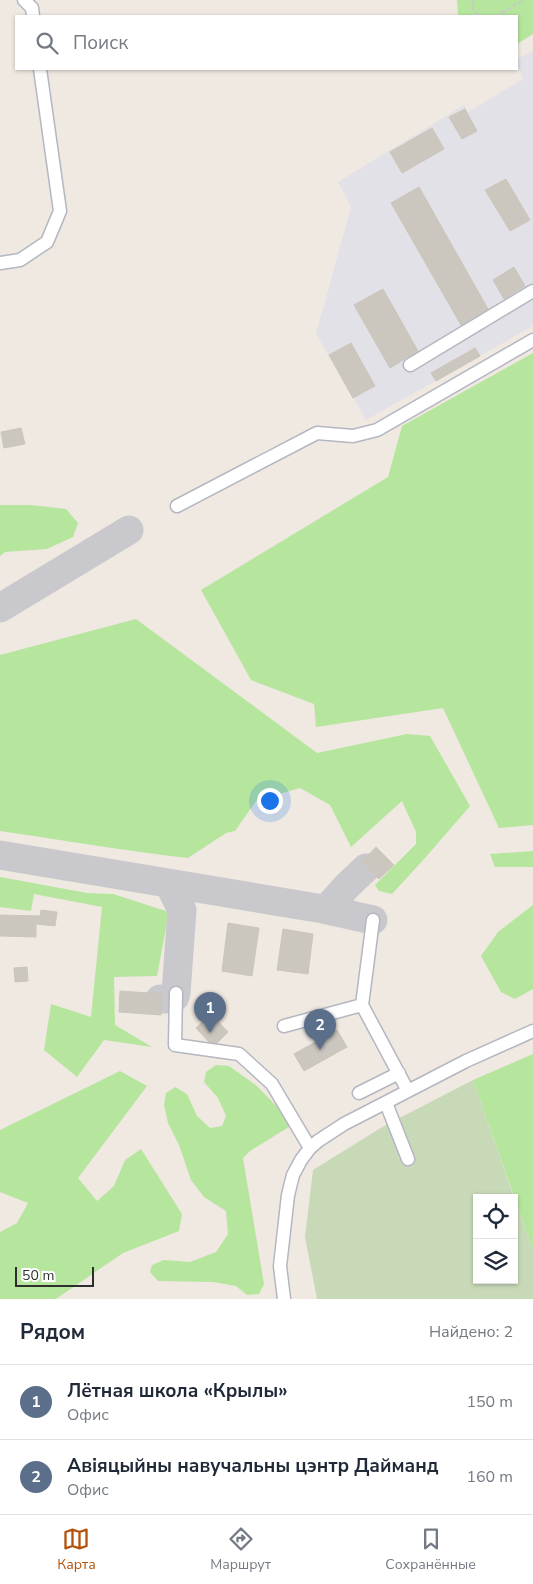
<!DOCTYPE html>
<html lang="ru">
<meta charset="utf-8">
<style>
body{margin:0;font-family:"Nunito Sans",sans-serif;background:#f2f2f3;color:#1f2937}
.controls{position:absolute;right:15px;bottom:15px;display:grid;overflow:hidden;border-radius:0px;box-shadow:0 1px 4px #0004}
.controls button{width:45px;height:45px;display:grid;place-items:center;padding:0;border:0;border-bottom:1px solid #e0e1e3;background:#fff;color:#1f2937;font:25px sans-serif}
.scale{position:absolute;left:15px;bottom:12px;width:79px;box-sizing:border-box;padding-left:5px;border:2px solid #2e2e2e;border-top:0;font-size:14px;line-height:18px;white-space:nowrap;color:#2e2e2e;-webkit-text-stroke:4px #fff;paint-order:stroke}
.you{position:absolute;left:269px;top:800px;width:18px;height:18px;margin:-12px;border:4px solid #fff;border-radius:50%;background:#1a73e8;box-shadow:0 0 0 8px #1a73e833}
.badge{display:grid;place-items:center;width:32px;height:32px;border-radius:50%;background:#b45309;color:#fff;font-size:16px;font-weight:700}
.pin{position:absolute;translate:-50% -41px;filter:drop-shadow(0 1px 2px #0008)}
.pin::after{content:'';position:absolute;top:26px;width:18px;height:15px;background:inherit;clip-path:polygon(0 0,100% 0,50% 100%)}
.list{margin:0;padding:0;list-style:none}
h2{display:flex;justify-content:space-between;align-items:center;height:65px;margin:0;padding:0 20px;font-size:21px}
h2 small{font-size:16px;font-weight:400;color:#747a83}
.list li{display:grid;grid-template-columns:32px 1fr auto;gap:15px;align-items:center;box-sizing:border-box;height:75px;padding:0 20px;border-top:1px solid #e0e1e3}
.list b{display:block;font-size:19px;white-space:nowrap}
.list p{margin:0;font-size:16px;white-space:nowrap;color:#747a83}
.list em{font-size:16px;font-style:normal;color:#747a83}
.icon{flex:none;width:28px;height:28px;fill:none;stroke:currentColor;stroke-width:2;stroke-linecap:round;stroke-linejoin:round}
.map{position:relative;flex:none;width:533px;height:1299px;overflow:hidden}
.search{position:absolute;background:#fff;box-shadow:0 1px 4px #0004;left:15px;right:15px;top:15px;height:55px;display:flex;align-items:center;gap:12px;box-sizing:border-box;padding:0 18px;border-radius:0px;color:#747a83;font-size:19px}
.sheet{height:215px;background:#fff}
nav{display:flex;justify-content:space-around;align-items:center;box-sizing:border-box;height:70px;border-top:1px solid #e0e1e3;background:#fff;font-size:14px;color:#747a83}
nav a{display:grid;justify-items:center;gap:2px}
nav .on{color:#b45309}
.map>svg:first-child{display:block}
</style>
<div class="map">
<svg width="533" height="1299" viewBox="0 0 533 1299">
<rect width="100%" height="100%" fill="#efe9e1"/>
<path fill="#e3e1e8" d="M533,51v275l-167,94 -50,-86 35,-127 -13,-25 126,-77 4,7 55,-33 -6,-14v-6z"/>
<path fill="#b6e59e" d="M457,0h76v34l-16,10v-28h-59z
M533,353v472l-34,3 -56,-120 -127,19 -2,-23 -63,-24 -50,-90 187,-113 14,-51z
M0,505h31l35,4 12,14 -5,14 -26,12 -42,3 -5,4z
M136,619l181,134 90,-19 23,2 40,70 -45,52 -33,36 -13,-3 -4,-6 41,-41v-12l-14,-31 -51,46 -21,-42 -30,-17 -44,13 -21,30 -9,2 -38,25c-63,-7 -125,-18 -188,-27v-176z
M533,851v16h-38l-5,-13z
M0,877l87,16 26,1 56,18 -12,64 -43,1 1,48 37,22 -48,-7 -27,37 -33,-27 7,-46 40,13 11,-110 -68,-13 -3,17 -31,-4z
M533,905v84l-18,10 -14,-7 -20,-36 17,-24z
M533,1054v197l-60,-171z
M216,1065l13,1 28,20 25,26 7,15 -39,24 -7,7 21,126 -5,10 -12,1 -11,-9 -23,-4 -55,-1 -8,-9 2,-7 12,-5 26,2 26,-10 12,-18 -2,-23 -22,-14 -13,-17 -12,-35 -11,-22 -4,-18 2,-12 9,-6 12,7 10,22 13,12 12,-2 4,-10 -8,-18 -14,-16 2,-10z
M120,1071l27,15 -69,92 19,23 17,-15 11,-26 16,-11 41,65 -3,17 -56,22 -67,46h-56v-67l17,-9 11,-20 -28,-11v-62z"/>
<path fill="#c8d9b8" d="M473,1080l41,118h-37v82h37v-82l19,53v48h-216l-12,-62 8,-67 71,-44z"/>
<g fill="none" stroke-linecap="round" stroke-linejoin="round">
<path stroke="#c9c8cc" stroke-width="29" d="M0,608l129,-78
M0,855l323,54 50,11
M323,909l6,-3 18,-20 19,-18
M160,999h12l3,-2 1,-4 6,-83 -13,-26"/>
</g>
<path fill="#cbc7bf" stroke="#cbc5ba" d="M465,109l12,22 -15,8 -13,-22z
M432,128l12,21 -42,24 -12,-21z
M506,179l24,41 -20,11 -25,-41z
M419,187l69,122 -27,16 -70,-122z
M514,267l11,19 -21,13 -11,-19z
M383,289l35,62 -28,17 -36,-63z
M351,343l24,43 -22,12 -24,-43z
M475,348l5,8 -44,25 -5,-8z
M21,428l4,16 -21,4 -3,-16z
M376,847l18,18 -15,14 -17,-17z
M41,910l16,2 -2,14 -19,-2v13l-36,-1v-21l40,1z
M228,923l31,5 -7,48 -30,-5z
M283,929l30,5 -5,40 -31,-4z
M27,967l1,14 -13,1 -1,-14z
M120,991l42,3 -1,21 -42,-3z
M211,1014l17,18 -11,11 -8,-1 -13,-14z
M337,1030l10,17 -43,24 -10,-17z"/>
<g fill="none" stroke-linecap="round" stroke-linejoin="round">
<g stroke="#b4b7c1" stroke-width="15">
<path id="minor" d="M24,0l8,8 1,8
M0,263l20,-3 27,-18 13,-31 -20,-142
M410,365l123,-74
M177,506l140,-73 36,3 24,-6 156,-90
M373,920l-11,85 46,86
M176,993l-1,52 64,9 33,30 38,64
M284,1026l78,-21
M359,1093l40,-20
M386,1103l22,56
M284,1299l-4,-33 8,-71 5,-20 8,-15 9,-12 8,-7 26,-17 122,-63 67,-30"/>
</g>
<path stroke="#c9c9c9" stroke-width="2" stroke-dasharray="4 2.5" stroke-linecap="butt" d="M473,0v9l6,7
M496,16l28,-16"/>
<use href="#minor" stroke="#fff" stroke-width="12"/>
</g>
</svg>
<div class="controls">
<button><svg class="icon" aria-label="locate" viewBox="0 0 24 24"><circle cx="12" cy="12" r="6"/><path d="M12 2v4M12 18v4M2 12h4M18 12h4"/></svg></button>
<button><svg class="icon" aria-label="layers" viewBox="0 0 24 24"><path d="M12 4l9 5-9 5-9-5zM3 14l9 5 9-5"/></svg></button>
</div>
<div class="scale">50 m</div>
<div class="you"></div>
<div class="pin badge" style="left:210px;top:1033px;background:#5c6f8a">1</div>
<div class="pin badge" style="left:320px;top:1050px;background:#5c6f8a">2</div>
<div class="search"><svg class="icon" aria-label="search" viewBox="0 0 24 24"><circle cx="10" cy="10" r="6"/><path d="M15 15l6 6"/></svg>Поиск</div>
</div>
<section class="sheet">
<h2>Рядом<small>Найдено: 2</small></h2>
<ul class="list">
<li><span class="badge" style="background:#5c6f8a">1</span><div><b>Лётная школа «Крылы»</b><p>Офис</p></div><em>150 m</em></li>
<li><span class="badge" style="background:#5c6f8a">2</span><div><b>Авіяцыйны навучальны цэнтр Дайманд</b><p>Офис</p></div><em>160 m</em></li>
</ul>
</section>
<nav>
<a class="on"><svg class="icon" aria-label="map" viewBox="0 0 24 24"><path d="M3 6l6-2 6 2 6-2v14l-6 2-6-2-6 2zM9 4v14M15 6v14"/></svg>Карта</a>
<a><svg class="icon" aria-label="directions" viewBox="0 0 24 24"><path d="M12 3l9 9-9 9-9-9zM9 14v-3h6M13 9l2 2-2 2"/></svg>Маршрут</a>
<a><svg class="icon" aria-label="saved" viewBox="0 0 24 24"><path d="M7 4h10v16l-5-4-5 4z"/></svg>Сохранённые</a>
</nav>
